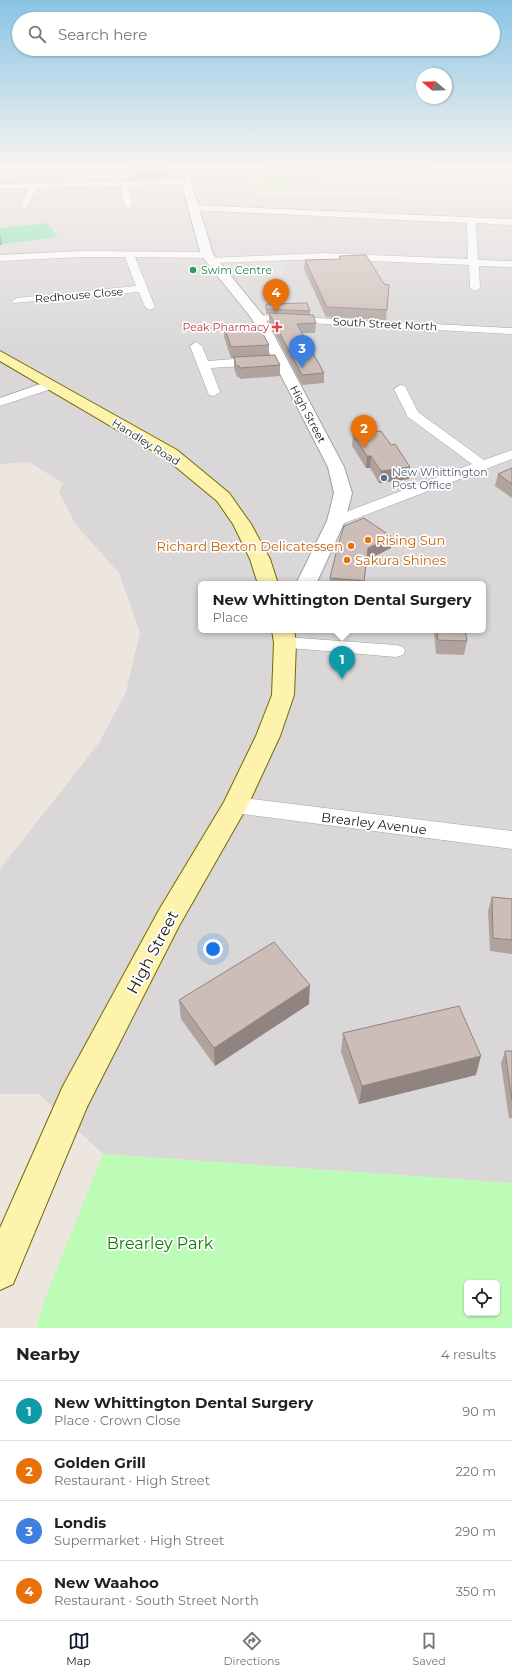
<!DOCTYPE html>
<meta charset="utf-8">
<style>
body{margin:0;font-family:Montserrat,sans-serif;background:#f6f6f6;color:#222}
.controls{position:absolute;right:12px;bottom:12px;display:grid;overflow:hidden;border-radius:6px;box-shadow:0 1px 3px #0004}
.controls button{width:36px;height:36px;display:grid;place-items:center;padding:0;border:0;border-bottom:1px solid #e0e0e0;background:#fff;color:#222;font:20px sans-serif}
.compass{position:absolute;left:416px;top:68px;width:36px;height:36px;border-radius:50%;background:#fff;box-shadow:0 1px 3px #0004;rotate:289deg}
.you{position:absolute;left:213px;top:949px;width:14px;height:14px;margin:-10px;border:3px solid #fff;border-radius:50%;background:#1a73e8;box-shadow:0 0 0 6px #1a73e833}
.badge{display:grid;place-items:center;width:26px;height:26px;border-radius:50%;background:#111827;color:#fff;font-size:13px;font-weight:700}
.pin{position:absolute;translate:-50% -33px;filter:drop-shadow(0 1px 2px #0008)}
.pin::after{content:'';position:absolute;top:21px;width:14px;height:12px;background:inherit;clip-path:polygon(0 0,100% 0,50% 100%)}
.popup{position:absolute;left:198px;top:581px;width:288px;height:52px;box-sizing:border-box;display:grid;place-content:center;border-radius:6px;background:#fff;filter:drop-shadow(0 1px 3px #0005);font-size:13px;white-space:nowrap;color:#767676}
.popup b{font-size:15px;color:#222}
.popup::after{content:'';position:absolute;left:50%;top:100%;margin-left:-8px;border:8px solid transparent;border-top-color:#fff}
.list{margin:0;padding:0;list-style:none}
h2{display:flex;justify-content:space-between;align-items:center;height:52px;margin:0;padding:0 16px;font-size:17px}
h2 small{font-size:13px;font-weight:400;color:#767676}
.list li{display:grid;grid-template-columns:26px 1fr auto;gap:12px;align-items:center;box-sizing:border-box;height:60px;padding:0 16px;border-top:1px solid #e0e0e0}
.list b{display:block;font-size:15px;white-space:nowrap}
.list p{margin:0;font-size:13px;white-space:nowrap;color:#767676}
.list em{font-size:13px;font-style:normal;color:#767676}
.icon{flex:none;width:22px;height:22px;fill:none;stroke:currentColor;stroke-width:2;stroke-linecap:round;stroke-linejoin:round}
.map{position:relative;flex:none;width:512px;height:1328px;overflow:hidden}
.search{position:absolute;background:#fff;box-shadow:0 1px 3px #0004;left:12px;right:12px;top:12px;height:44px;display:flex;align-items:center;gap:10px;box-sizing:border-box;padding:0 14px;border-radius:22px;color:#767676;font-size:15px}
.sheet{height:292px;background:#fff}
nav{display:flex;justify-content:space-around;align-items:center;box-sizing:border-box;height:56px;border-top:1px solid #e0e0e0;background:#fff;font-size:11px;color:#767676}
nav a{display:grid;justify-items:center;gap:2px}
nav .on{color:#111827}
.map>svg:first-child{display:block}
</style>
<div class="map">
<svg width="512" height="1328" viewBox="0 0 512 1328">
<rect width="100%" height="100%" fill="#ede6df"/>
<path fill="#d9d7d7" fill-rule="evenodd" d="M0,167h253l-7,11 4,16 262,7v982l-409,-29 -64,-60h-39v-225l99,-126 27,-51 14,-60 -21,-59 -43,-48 -17,-33 4,-9 -34,-21 -29,2zM201,584h282v46h-282z"/>
<path fill="#d3eca0" d="M263,167h167l-2,2h-7l-1,8 -7,1 -45,2 -44,-2 -2,6 -32,-1 -2,4 -5,2h-22l-1,-14z"/>
<path fill="#bdfcb6" fill-rule="evenodd" d="M103,1154l409,29v145h-476l11,-35zM467,1283h30v30h-30z"/>
<path fill="#76e2a6" d="M47,223l11,14 -55,7 -3,-5v-11z"/>
<path fill="#dedede" d="M268,260h14l6,10 -6,1 1,3 -55,2 -5,-8 47,-3z"/>
<g fill="none" stroke-linecap="round" stroke-linejoin="round">
<g stroke="#a1a1a1" stroke-width="1">
<path id="minor" d="M186,180h3v4l-60,2 3,19 -4,3 -4,-3 -3,-19 -84,2 -9,18 -4,3 -4,-3 9,-18h-29v-4z
M193,205l319,14v6l-36,-2 2,37 34,1v6l-33,-1 1,22 -5,3 -5,-3 -1,-23 -145,-6 -113,4 -4,-1 -1,-2 1,-2 117,-5 144,6 -1,-36 -277,-13v-4z
M82,251l125,1 5,3 -5,3 -72,-1 20,50 -5,3 -5,-3 -6,-15 -126,11 -1,-2 5,-3 119,-12 -11,-29h-43l-82,4v-6z
M258,315l254,13v6l-258,-14 -2,-2z
M196,342l6,4 6,15 51,-4 6,4 -6,4 -48,3 9,24 -6,4 -5,-1 -19,-49z
M49,381l6,4 -1,3 -54,18v-8z
M400,385l5,1 13,26 66,48 28,-10v9l-170,65h-12l-2,-3 2,-3 142,-54 -64,-47 -14,-28z
M285,637l111,8 7,2 2,4 -2,4 -7,2 -118,-10 -2,-4 2,-4z
M235,797l277,34v18l-277,-36 -8,-2 -3,-6 3,-6z"/>
</g>
<g stroke="#a1a1a1" stroke-width="2">
<path id="tertiary" d="M187,167h9l-4,6 -1,9 22,72 52,64 79,149 8,26 -7,28 -29,63h-20l31,-63 7,-28 -6,-26 -76,-148 -51,-64 -20,-73 1,-9z"/>
</g>
<g stroke="#736b00" stroke-width="2">
<path id="secondary" d="M0,351l177,99 52,43 22,31 19,35 8,25h-20l-8,-25 -17,-35 -16,-23 -52,-43 -165,-97z
M272,630h22l2,13 -2,52 -14,41 -32,69 -69,121 -92,181 -74,177 -13,6v-62l63,-142 96,-176 65,-108 32,-66 16,-41 2,-52z"/>
</g>
<use href="#minor" fill="#fff" fill-rule="evenodd"/>
<use href="#tertiary" fill="#fff" fill-rule="evenodd"/>
<use href="#secondary" fill="#fdf3ad" fill-rule="evenodd"/>
</g>
<path fill="#b0a39e" d="M169,167v11l-37,2 -1,-8z
M339,256l45,28 5,1 -3,35 -60,-3 -22,-48 1,-9 34,-1z
M266,304l44,7v4l6,8 -1,10h-13l22,40v10l-22,2 -33,-63v-8h-3z
M224,326l45,19v10l11,10v11l-40,3 -1,-2h-2l-3,-9v-10h-3l-7,-21z
M353,434l38,11 19,22 -1,12 -30,4 -9,-15h-4l-14,-22z
M512,468v30l-17,-12 3,-12z
M392,537l-1,11 -24,12 -3,24h-34v-6z
M434,630h31l2,11 -3,14 -28,-1z
M492,897l20,2v55l-22,-3 -2,-40z
M179,1000l130,4 -94,62 -34,-47z
M343,1033l133,42 -117,29 -18,-52z
M505,1051h7v67h-3l-8,-54z"/>
<path fill="#908481" d="M1,236l1,9h-2v-8z
M367,456h4l-1,12h-4z
M410,467l-1,12 -30,4 2,-12z
M392,537l-1,11 -24,12 -3,24 4,-36z
M310,985l-1,19 -94,62 -1,-18z
M481,1056l-5,19 -117,29 3,-18z"/>
<path fill="#cdbdb8" stroke="#908481" d="M132,167h37v4l-38,1z
M366,255l18,29 5,1 -2,25 -60,-3 -22,-47 36,-1 -2,-3z
M307,303l3,8 -44,-2v-5z
M269,313l44,2 3,8 -19,1 27,49 -22,2z
M258,325l11,20 -38,2 -7,-21z
M275,355l5,10 -40,3 -1,-2h-3l-2,-9z
M381,431l10,14 4,-1 15,23 -29,4 -10,-15h-4l-14,-22z
M512,468v16l-14,-10z
M364,518l28,19 -24,11 -4,33 -34,-3 7,-29 7,-23z
M437,630h28l2,11 -29,-1z
M492,897l20,2v41l-19,-2z
M274,942l36,43 -96,63 -35,-48z
M459,1006l22,50 -119,30 -19,-53z
M505,1051h7v49z"/>
<linearGradient id="sky" x2="0" y2="1"><stop stop-color="#89c4e4"/><stop offset="0.47" stop-color="#f7f4f1"/><stop offset="1" stop-color="#f7f4f1" stop-opacity="0"/></linearGradient>
<rect width="512" height="353" fill="url(#sky)"/>
<circle fill="#2e9e5b" stroke="#fff" stroke-width="1.5" cx="193" cy="270" r="4"/>
<path fill="#e0444e" stroke="#fff" stroke-width="1.5" d="M275 321h4v4h4v4h-4v4h-4v-4h-4v-4h4z"/>
<circle fill="#5c6f8a" stroke="#fff" stroke-width="1.5" cx="384" cy="478" r="4"/>
<g fill="#e8710a" stroke="#fff" stroke-width="1.5">
<circle cx="368" cy="540" r="4"/>
<circle cx="351" cy="546" r="4"/>
<circle cx="347" cy="560" r="4"/>
</g>
<g text-anchor="middle" stroke-width="3.5" stroke-linejoin="round" paint-order="stroke">
<g font-size="11" fill="#27864d" stroke="#fff" text-anchor="start">
<text x="201" y="274">Swim Centre</text>
</g>
<g font-size="11" fill="#1a1a1a" stroke="#fff">
<text transform="translate(79 295) rotate(-5)" y="4">Redhouse Close</text>
<text transform="translate(385 324) rotate(3)" y="4">South Street North</text>
<text transform="translate(308 414) rotate(62)" y="4">High Street</text>
<text transform="translate(146 442) rotate(32)" y="4">Handley Road</text>
</g>
<g font-size="11" fill="#be3a42" stroke="#fff" text-anchor="end">
<text x="269" y="331">Peak Pharmacy</text>
</g>
<g font-size="11" fill="#4e5e75" stroke="#fff" text-anchor="start">
<text x="392" y="476">New Whittington<tspan x="392" dy="13">Post Office</tspan></text>
</g>
<g font-size="13" fill="#c56008" stroke="#fff" text-anchor="start">
<text x="376" y="545">Rising Sun</text>
<text x="343" y="551" text-anchor="end">Richard Bexton Delicatessen</text>
<text x="355" y="565">Sakura Shines</text>
</g>
<g font-size="13" fill="#1a1a1a" stroke="#fff">
<text transform="translate(374 823) rotate(7)" y="5">Brearley Avenue</text>
</g>
<g font-size="16" fill="#1a1a1a" stroke="#fff">
<text transform="translate(152 952) rotate(-62)" y="6">High Street</text>
</g>
<g font-size="16" fill="#107c05" stroke="#fff">
<text x="160" y="1249">Brearley Park</text>
</g>
</g>
</svg>
<div class="controls">
<button><svg class="icon" aria-label="locate" viewBox="0 0 24 24"><circle cx="12" cy="12" r="6"/><path d="M12 2v4M12 18v4M2 12h4M18 12h4"/></svg></button>
</div>
<svg class="compass" viewBox="-18 -18 36 36"><path d="M0-13l5 13h-10z" fill="#e53935"/><path d="M0 13l5-13h-10z" fill="#767676"/></svg>
<div class="you"></div>
<div class="pin badge" style="left:342px;top:679px;background:#0f9aa8">1</div>
<div class="popup"><b>New Whittington Dental Surgery</b>Place</div>
<div class="pin badge" style="left:364px;top:448px;background:#e8710a">2</div>
<div class="pin badge" style="left:302px;top:368px;background:#3f7fe0">3</div>
<div class="pin badge" style="left:276px;top:312px;background:#e8710a">4</div>
<div class="search"><svg class="icon" aria-label="search" viewBox="0 0 24 24"><circle cx="10" cy="10" r="6"/><path d="M15 15l6 6"/></svg>Search here</div>
</div>
<section class="sheet">
<h2>Nearby<small>4 results</small></h2>
<ul class="list">
<li><span class="badge" style="background:#0f9aa8">1</span><div><b>New Whittington Dental Surgery</b><p>Place · Crown Close</p></div><em>90 m</em></li>
<li><span class="badge" style="background:#e8710a">2</span><div><b>Golden Grill</b><p>Restaurant · High Street</p></div><em>220 m</em></li>
<li><span class="badge" style="background:#3f7fe0">3</span><div><b>Londis</b><p>Supermarket · High Street</p></div><em>290 m</em></li>
<li><span class="badge" style="background:#e8710a">4</span><div><b>New Waahoo</b><p>Restaurant · South Street North</p></div><em>350 m</em></li>
</ul>
</section>
<nav>
<a class="on"><svg class="icon" aria-label="map" viewBox="0 0 24 24"><path d="M3 6l6-2 6 2 6-2v14l-6 2-6-2-6 2zM9 4v14M15 6v14"/></svg>Map</a>
<a><svg class="icon" aria-label="directions" viewBox="0 0 24 24"><path d="M12 3l9 9-9 9-9-9zM9 14v-3h6M13 9l2 2-2 2"/></svg>Directions</a>
<a><svg class="icon" aria-label="saved" viewBox="0 0 24 24"><path d="M7 4h10v16l-5-4-5 4z"/></svg>Saved</a>
</nav>
